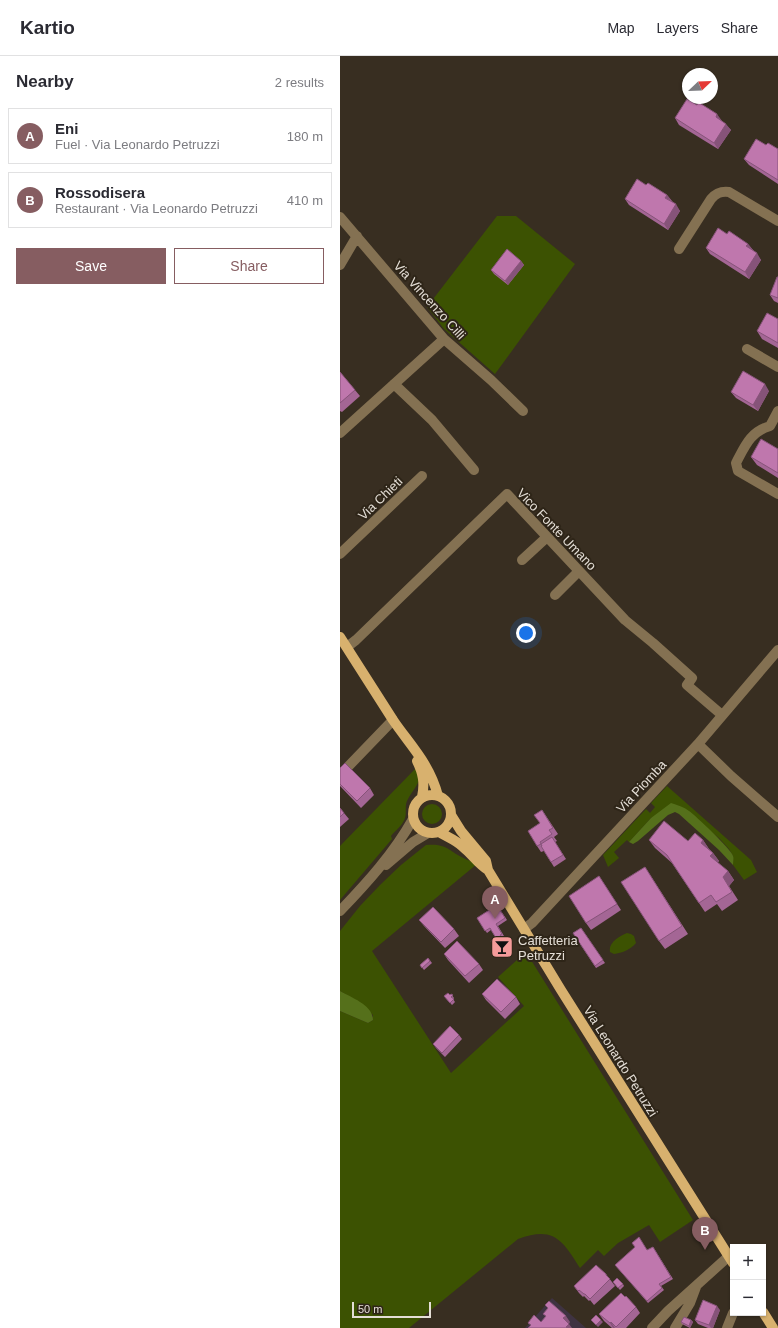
<!DOCTYPE html>
<meta charset="utf-8">
<style>
body{margin:0;font-family:Arial,sans-serif;background:#f2f2f3;color:#2b2b33}
.controls{position:absolute;right:12px;bottom:12px;display:grid;overflow:hidden;border-radius:0px;box-shadow:0 1px 3px #0004}
.controls button{width:36px;height:36px;display:grid;place-items:center;padding:0;border:0;border-bottom:1px solid #e1e1e2;background:#fff;color:#2b2b33;font:20px sans-serif}
.compass{position:absolute;left:342px;top:12px;width:36px;height:36px;border-radius:50%;background:#fff;box-shadow:0 1px 3px #0004;rotate:67deg}
.scale{position:absolute;left:12px;bottom:10px;width:79px;box-sizing:border-box;padding-left:4px;border:2px solid #e4ded6;border-top:0;font-size:11px;line-height:14px;white-space:nowrap;color:#e4ded6;-webkit-text-stroke:3px #2e2518;paint-order:stroke}
.you{position:absolute;left:186px;top:577px;width:14px;height:14px;margin:-10px;border:3px solid #fff;border-radius:50%;background:#1a73e8;box-shadow:0 0 0 6px #1a73e833}
.badge{display:grid;place-items:center;width:26px;height:26px;border-radius:50%;background:#865d61;color:#fff;font-size:13px;font-weight:700}
.pin{position:absolute;translate:-50% -33px;filter:drop-shadow(0 1px 2px #0008)}
.pin::after{content:'';position:absolute;top:21px;width:14px;height:12px;background:inherit;clip-path:polygon(0 0,100% 0,50% 100%)}
.list{margin:0;padding:0;list-style:none}
h2{display:flex;justify-content:space-between;align-items:center;height:52px;margin:0;padding:0 16px;font-size:17px}
h2 small{font-size:13px;font-weight:400;color:#7c7c81}
.list li{display:grid;grid-template-columns:26px 1fr auto;gap:12px;align-items:center;box-sizing:border-box;height:56px;margin:0 8px 8px;padding:0 8px;border:1px solid #e1e1e2;border-radius:0px}
.list b{display:block;font-size:15px;white-space:nowrap}
.list p{margin:0;font-size:13px;white-space:nowrap;color:#7c7c81}
.list em{font-size:13px;font-style:normal;color:#7c7c81}
.actions{display:flex;gap:8px;padding:12px 16px}
.actions a{flex:1;padding:9px 0;border:1px solid #865d61;border-radius:0px;text-align:center;font-size:14px;color:#865d61}
.actions .main{background:#865d61;color:#fff}
.map{position:relative;flex:none;width:438px;height:1272px;overflow:hidden}
header{display:flex;align-items:center;gap:24px;box-sizing:border-box;height:56px;padding:0 20px;background:#fff;border-bottom:1px solid #e1e1e2}
header strong{font-size:19px}
nav{display:flex;gap:22px;margin-inline-start:auto;font-size:14px}
main{display:flex}
aside{flex:1;background:#fff}
.map>svg:first-child{display:block}
</style>
<header>
<strong>Kartio</strong>
<nav><a>Map</a><a>Layers</a><a>Share</a></nav>
</header>
<main>
<aside>
<h2>Nearby<small>2 results</small></h2>
<ul class="list">
<li><span class="badge">A</span><div><b>Eni</b><p>Fuel · Via Leonardo Petruzzi</p></div><em>180 m</em></li>
<li><span class="badge">B</span><div><b>Rossodisera</b><p>Restaurant · Via Leonardo Petruzzi</p></div><em>410 m</em></li>
</ul>
<div class="actions"><a class="main">Save</a><a>Share</a></div>
</aside>
<div class="map">
<svg width="438" height="1272" viewBox="0 0 438 1272">
<rect width="100%" height="100%" fill="#382e21"/>
<path fill="#3f3342" d="M212,1242l34,30h-61z"/>
<path fill="#3c5202" d="M157,160h19l59,48 -80,110 -51,-45 -17,-22z
M76,712c9,12 -3,21 -8,31 -4,6 -1,13 -3,19 -2,7 -10,13 -14,18l1,3 -52,61v-54z
M327,730l84,74 6,12 -13,8 -11,-15v-9l-4,-7 -10,-11 -42,-33 -26,13 -22,24 -2,-2 -13,12 5,6 -11,9 -5,-12 43,-46 4,4 5,-6 -4,-4z
M82 758a10 10 0 1 1 20 0a10 10 0 1 1-20 0Z
M86,789c14,-1 19,1 30,9 6,4 15,7 21,10l-105,87 79,122 73,-67 -26,-29 28,-25 167,268 -33,22 -11,-17 -31,18 -14,13 -6,-6 -18,18c-18,-29 -27,-42 -62,-29l-109,89h-69v-317l28,12 5,-3v-5l-16,-14 -17,-10v-60l20,-25 20,-21 21,-20z
M287,877l4,1 3,2 2,7c-6,7 -14,10 -22,11l-4,-2c-2,-9 9,-16 17,-19z"/>
<path fill="#55701b" d="M331,747c6,2 13,4 18,8 6,4 43,39 44,45 1,2 0,6 0,9l-14,-15 -40,-36 -4,-2 -7,3 -30,26 -5,3 -4,-2 22,-24z
M0,935c12,7 33,14 33,29l-5,3 -28,-12z"/>
<g fill="none" stroke-linecap="round" stroke-linejoin="round">
<path stroke="#847152" stroke-width="10" d="M0,161l104,122 47,41 32,31
M339,193l32,-50c5,-6 10,-8 18,-7l49,29
M0,209l17,-29
M407,293l31,18
M54,328l38,36 42,50
M438,355l-8,15c-20,6 -25,20 -34,37l2,8 40,23
M0,377l104,-94
M0,498l82,-78
M182,504l25,-23
M215,539l24,-24
M7,591l9,-7 151,-146 118,126 28,23 39,35 -5,7 35,30
M358,688l33,32 47,41
M0,719l53,-55
M46,809l27,-23 15,-9
M0,855c27,-28 54,-58 73,-92
M184,873l8,-6 166,-179 80,-94
M312,1272l16,-17 61,-55
M335,1272l15,-25 6,-16
M387,1272l6,-15"/>
<path stroke="#d8b16e" stroke-width="10" d="M0,581c17,27 35,55 53,83 17,25 37,44 45,76
M77,705c6,12 8,22 5,36
M73 758a19 19 0 1 1 38 0a19 19 0 1 1-38 0Z
M111,759l10,16 25,30 2,9 73,120 172,273
M99,776c8,5 17,8 24,15 9,7 15,17 25,23
M423,1256l10,16"/>
</g>
<path fill="#a46695" d="M335,62l47,3 9,9 -13,19 -39,-24z
M426,89l12,4v35l-29,-19 -5,-6z
M306,129l21,10 5,6 8,10 -12,19 -39,-25 -4,-6z
M387,178l21,10 5,6 8,10 -12,19 -39,-25 -4,-6z
M181,205l3,4 -16,20 -14,-11 -3,-4z
M438,221v26l-4,-2 -4,-6z
M438,263v29l-16,-9 -5,-8z
M0,316l20,24 -18,16 -2,-1z
M429,335l-11,20 -22,-13 -5,-6z
M438,393v29l-21,-13 -6,-8z
M0,712l30,20 4,7 -13,13 -21,-22z
M0,752l4,5 5,6 -9,8z
M202,754l16,24 -4,3 3,4 -2,1 11,17 -12,8 -10,-16 -3,1 -4,-6z
M309,784l39,1 15,-1 6,9 4,4 6,8 -2,2 11,8 6,9 -5,6 9,14 -16,11 -5,-7 -12,8 -33,-49 -17,-15z
M305,811l43,67 -23,15 -6,-8z
M259,820l22,34 -30,20 -5,-7z
M157,849l10,15 -9,6 6,10 -2,1 8,14 -9,5 -10,-15 5,-3 -5,-8 -4,3 -10,-15z
M79,864l35,9 5,7 -14,12 -21,-22z
M241,872l24,35 -9,5 -23,-35z
M104,898l35,10 4,6 -14,13 -21,-23z
M88,902l4,5 -8,7 -4,-5z
M111,938l3,4 -1,1 2,3 -3,3 -8,-9 6,-1z
M142,938l34,3 4,7 -15,15 -19,-19z
M119,979l3,4 -17,18 -9,-9 -3,-4z
M313,1191l20,32 -12,7 3,4 -16,13 -31,-36z
M266,1218l9,12 -21,19 -4,-5 -1,1 -5,-5 -1,1 -4,-4 -5,-7z
M273,1226l10,2 1,2 -4,4z
M296,1251l4,6 -14,15h-14l-8,-7 -5,-7z
M380,1254l-7,18h-5l-10,-4 -3,-4z
M351,1264l2,2 -3,6 -8,-4 -1,-2z"/>
<path fill="#865379" d="M377,58l5,7 -2,2 -4,-6z
M386,68l5,6 -13,19 -4,-6z
M327,139l5,6 -7,-3z
M336,148l4,7 -12,19 -4,-6z
M408,188l5,6 -2,3 -5,-7z
M417,197l4,7 -12,19 -4,-7z
M181,205l3,4 -16,20 -3,-4z
M425,328l4,7 -11,20 -5,-6z
M363,784l6,9 -2,2 -6,-8z
M373,797l6,8 -3,4 -6,-9z
M388,815l6,9 -5,6 9,14 -15,-23z
M377,1250l3,4 -7,18h-2l-2,-3z
M226,1260l4,6 -1,2 3,4h-5l-4,-10z
M261,1264l2,2 -5,5 -2,-2z
M351,1264l2,2 -3,6 -1,-2z
M271,1266l4,6h-2l-3,-5z"/>
<path fill="#bf77ad" stroke="#865379" d="M347,43l10,6 1,-3 19,12 -1,3 10,7 -12,19 -39,-25z
M416,83l10,6 2,-2 10,6v31l-34,-21z
M297,123l9,6 2,-2 19,12 -2,3 11,6 -12,20 -39,-25z
M378,172l9,6 2,-3 19,13 -2,2 11,7 -12,19 -39,-24z
M167,193l14,12 -16,20 -14,-11z
M437,221h1v21l-8,-3z
M427,257l11,6v24l-21,-12z
M403,315l22,13 -12,21 -22,-13z
M0,316l15,18 -15,13z
M421,383l17,10v24l-27,-16z
M5,707l25,25 -13,13 -17,-17v-16z
M0,752l4,5 -4,4z
M202,754l11,18 -4,2 3,4 -12,8 1,2 -4,2 -9,-15 12,-8 -6,-8z
M324,765l24,20 7,-8 8,7 -2,3 12,10 -3,3 18,15 -5,6 9,15 -16,10 -5,-7 -12,8 -32,-48 -18,-15z
M212,781l11,18 -12,7 -10,-16h1l-1,-2z
M305,811l37,59 -23,15 -38,-59z
M259,820l18,28 -31,19 -17,-27z
M157,849l8,13 -9,6 6,10 -2,1 9,13 -9,6 -9,-13 5,-3 -6,-10 -5,3 -8,-13z
M93,851l21,22 -13,13 -22,-22z
M241,872l22,32 -8,6 -22,-33z
M117,885l22,23 -14,12 -21,-22z
M88,902l2,3 -8,7 -2,-3z
M157,923l19,18 -15,15 -19,-18z
M108,937l2,2 1,-1 2,1 -2,2 3,2 -4,4 -6,-7z
M110,970l9,9 -17,18 -9,-9z
M299,1181l8,13 6,-3 18,30 -12,7 3,4 -15,13 -32,-36 20,-18 -3,-4z
M256,1209l10,9v1l4,4 -20,20 -5,-5h-1l-5,-4 -1,1 -4,-5z
M277,1222l6,6 -5,4 -5,-6z
M281,1237l4,4 1,-1 10,11 -20,20 -5,-5 -1,1 -11,-9z
M363,1244l14,6 -8,19 -14,-5z
M209,1245l17,15 -3,2 6,6 -3,3 2,1h-40l3,-3 -3,-2 6,-8 7,7 5,-6 -3,-2 5,-6 -3,-3z
M256,1259l5,5 -5,5 -5,-5z
M344,1261l7,3 -2,6 -8,-4z"/>
<defs>
<g id="bar-square" transform="scale(1.15)"><rect x="-9" y="-9" width="18" height="18" rx="4" fill="#f59b9a" stroke="#2e2518"/><path d="M-6-5H6L.8 .8V4.5H3.5V6h-7V4.5H-.8V.8Z" fill="#111"/></g>
</defs>
<g fill-rule="evenodd">
<use href="#bar-square" x="162" y="891"/>
</g>
<g text-anchor="middle" stroke-width="4" stroke-linejoin="round" paint-order="stroke">
<g font-size="13" fill="#e4ded6" stroke="#2e2518">
<text transform="translate(90 244) rotate(48)" y="5">Via Vincenzo Cilli</text>
<text transform="translate(40 442) rotate(-44)" y="5">Via Chieti</text>
<text transform="translate(217 473) rotate(46)" y="5">Vico Fonte Umano</text>
<text transform="translate(301 730) rotate(-47)" y="5">Via Piomba</text>
<text transform="translate(281 1005) rotate(58)" y="5">Via Leonardo Petruzzi</text>
</g>
<g font-size="13" fill="#e4ded6" stroke="#2e2518" text-anchor="start">
<text x="178" y="889">Caffetteria<tspan x="178" dy="15">Petruzzi</tspan></text>
</g>
</g>
</svg>
<div class="controls">
<button>+</button>
<button>−</button>
</div>
<svg class="compass" viewBox="-18 -18 36 36"><path d="M0-13l5 13h-10z" fill="#e53935"/><path d="M0 13l5-13h-10z" fill="#7c7c81"/></svg>
<div class="scale">50 m</div>
<div class="you"></div>
<div class="pin badge" style="left:155px;top:863px">A</div>
<div class="pin badge" style="left:365px;top:1194px">B</div>
</div>
</main>
